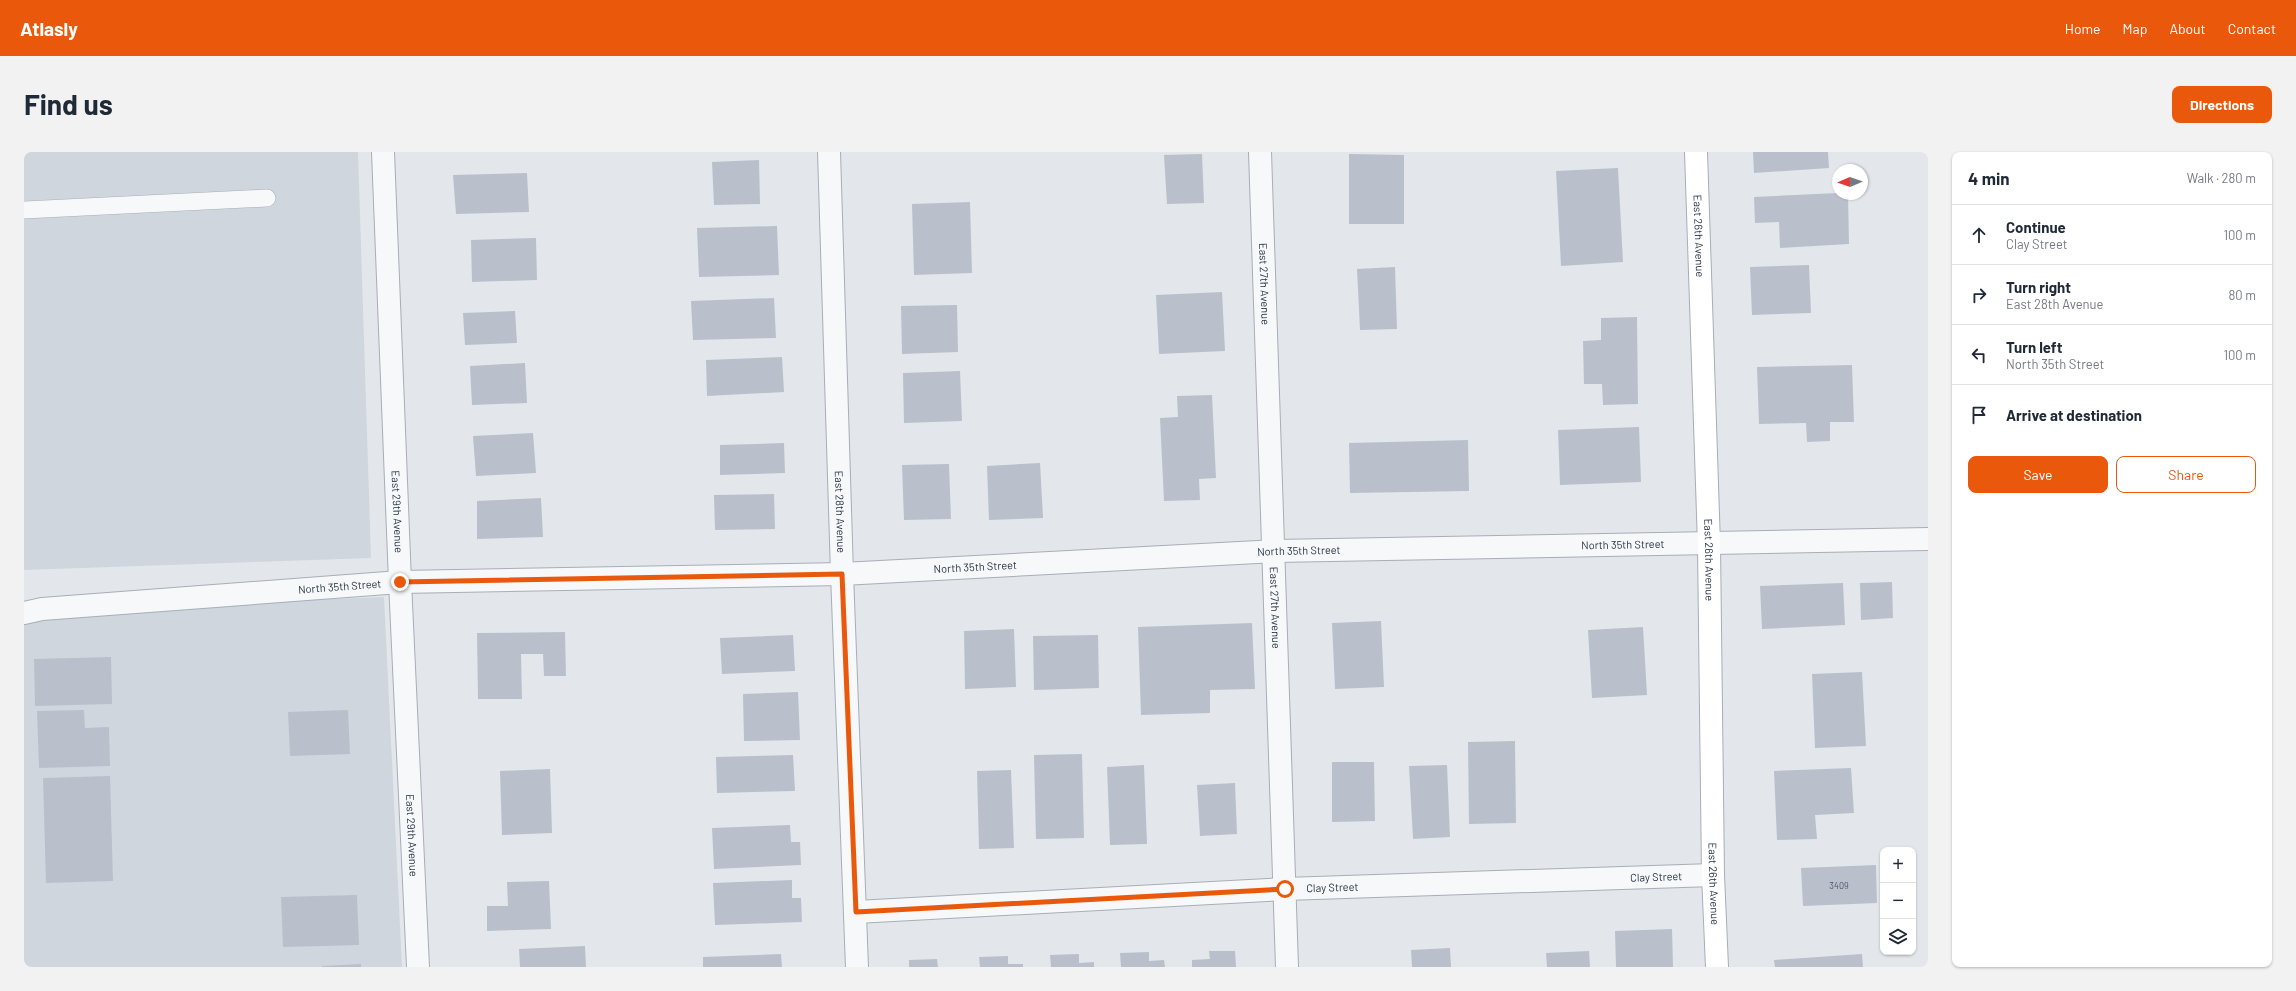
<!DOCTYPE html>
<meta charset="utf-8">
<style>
body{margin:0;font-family:Barlow,sans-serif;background:#f2f2f3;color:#1f2937}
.controls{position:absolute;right:12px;bottom:12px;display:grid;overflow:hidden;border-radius:8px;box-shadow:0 1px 3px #0004}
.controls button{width:36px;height:36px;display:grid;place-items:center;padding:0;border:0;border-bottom:1px solid #e0e1e3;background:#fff;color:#1f2937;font:20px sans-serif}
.compass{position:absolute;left:1808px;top:12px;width:36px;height:36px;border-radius:50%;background:#fff;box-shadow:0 1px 3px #0004;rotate:268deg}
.stop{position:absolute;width:12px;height:12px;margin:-9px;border:3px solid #ea580c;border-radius:50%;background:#fff}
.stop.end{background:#ea580c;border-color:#fff;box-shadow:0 1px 4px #0008}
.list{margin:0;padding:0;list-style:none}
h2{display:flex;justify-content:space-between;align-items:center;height:52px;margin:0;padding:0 16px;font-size:17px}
h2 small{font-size:13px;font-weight:400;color:#747a83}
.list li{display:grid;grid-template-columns:26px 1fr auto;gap:12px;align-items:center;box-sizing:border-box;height:60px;padding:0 16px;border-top:1px solid #e0e1e3}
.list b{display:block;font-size:15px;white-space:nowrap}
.list p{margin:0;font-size:13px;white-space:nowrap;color:#747a83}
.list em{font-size:13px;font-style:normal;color:#747a83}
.actions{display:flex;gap:8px;padding:12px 16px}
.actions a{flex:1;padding:9px 0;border:1px solid #ea580c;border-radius:8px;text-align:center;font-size:14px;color:#ea580c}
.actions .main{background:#ea580c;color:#fff}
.icon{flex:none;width:22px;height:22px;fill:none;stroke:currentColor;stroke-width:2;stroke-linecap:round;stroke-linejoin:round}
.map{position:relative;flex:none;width:1904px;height:815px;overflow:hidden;border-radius:8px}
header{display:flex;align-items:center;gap:24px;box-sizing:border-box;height:56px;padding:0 20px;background:#ea580c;color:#fff}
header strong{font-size:19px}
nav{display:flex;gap:22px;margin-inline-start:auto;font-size:14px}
.intro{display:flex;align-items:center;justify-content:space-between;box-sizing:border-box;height:96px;padding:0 24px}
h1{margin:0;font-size:28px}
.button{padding:10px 18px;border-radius:8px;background:#ea580c;color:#fff;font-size:14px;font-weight:700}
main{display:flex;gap:24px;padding:0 24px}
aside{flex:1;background:#fff;border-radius:8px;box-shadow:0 1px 3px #0004}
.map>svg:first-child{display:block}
</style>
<header>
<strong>Atlasly</strong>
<nav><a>Home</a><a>Map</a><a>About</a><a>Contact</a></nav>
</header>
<div class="intro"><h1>Find us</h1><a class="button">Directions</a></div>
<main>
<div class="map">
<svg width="1904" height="815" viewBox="0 0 1904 815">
<rect width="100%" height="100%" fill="#e3e7ec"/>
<path fill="#d0d6de" d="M0,0h334l13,406 -347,12z
M360,445l18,370h-378v-350l15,-7z"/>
<path fill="#b9c0cb" d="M1729,0h75l1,16 -75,5z
M1178,2l2,49 -37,1 -3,-49z
M1325,2l55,1v69h-55z
M735,8l1,44 -46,1 -2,-43z
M1594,16l5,94 -62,4 -5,-95z
M503,21l2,39 -73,2 -3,-39z
M1814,41l10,1 1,50 -69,4 -1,-26 -24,1 -1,-26z
M946,50l2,71 -58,2 -2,-71z
M753,74l2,49 -80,2 -2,-49z
M512,86l1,42 -65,2 -1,-42z
M1785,113l2,48 -59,2 -2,-48z
M1371,115l2,62 -37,1 -3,-61z
M1198,140l3,59 -66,3 -3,-59z
M750,146l2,40 -83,2 -2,-39z
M933,153l1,47 -56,2 -1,-48z
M491,159l2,32 -52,2 -2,-32z
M1613,165l1,87 -35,1 -1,-21h-18l-1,-43 18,-1v-22z
M758,205l2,35 -77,4 -1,-36z
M501,211l2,40 -55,2 -2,-39z
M1828,213l2,57h-24v19l-23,1 -1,-19 -47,1 -2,-57z
M936,219l2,50 -58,2 -1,-50z
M1188,243l4,83 -17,1 1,21 -36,1 -4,-83 18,-1 -1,-21z
M1615,275l2,55 -81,3 -2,-55z
M509,281l3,40 -60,3 -3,-40z
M1444,288l1,51 -119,2 -1,-50z
M760,291l1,30 -65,2v-30z
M1016,311l3,55 -54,2 -2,-54z
M925,312l2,55 -47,1 -2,-55z
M750,342l1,35 -60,1 -1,-35z
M517,346l2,39 -66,2v-38z
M1868,430l1,36 -32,2 -1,-37z
M1819,431l2,42 -83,4 -2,-43z
M1357,469l3,66 -49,2 -3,-66z
M1228,471l3,66 -45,1v23l-69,2 -3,-88z
M1619,475l4,68 -55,3 -4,-68z
M990,477l2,58 -51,2 -1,-58z
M541,480l1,44h-22l-1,-22h-22l1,45h-44l-1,-66z
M769,483l2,36 -73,3 -2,-36z
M1074,483l1,53 -65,2 -1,-54z
M87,505l1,47 -77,2 -1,-47z
M1838,520l4,74 -51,2 -3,-74z
M774,540l2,48 -56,1 -1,-47z
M60,558l1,18 24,-1 1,39 -71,2 -2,-57z
M324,558l2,44 -60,2 -2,-44z
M1491,589l1,82 -47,1 -1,-82z
M1058,602l2,84 -48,1 -2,-84z
M769,603l2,36 -78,2 -1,-36z
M1308,610h42l1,59 -43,1z
M1120,613l3,79 -37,1 -3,-78z
M1423,613l3,72 -37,2 -4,-73z
M1827,616l3,45 -39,2 2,24 -40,1 -3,-69z
M526,617l2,64 -50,2 -2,-64z
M987,618l3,78 -35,1 -2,-78z
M86,624l3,105 -67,2 -3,-105z
M1211,631l2,51 -37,2 -3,-51z
M766,673l1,17h9l1,23 -87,4 -2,-41z
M1852,713l1,38 -74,3 -2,-38z
M768,728v18h9l1,24 -87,3 -2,-42z
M525,729l2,48 -64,2v-25h21l-1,-24z
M333,743l2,50 -76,2 -2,-50z
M1648,777l1,38h-57l-1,-36z
M561,794l1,21h-66l-1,-18z
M1426,796l1,19h-39l-1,-17z
M1185,799h26l1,16h-44v-7l18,-1z
M1565,799l1,16h-43l-1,-14z
M1125,800v9l15,-1 1,7h-44l-1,-14z
M757,802l1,13h-79v-10z
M1055,802v9l15,-1v5h-43l-1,-12z
M1838,802l1,13h-88l-1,-7z
M984,804v8h15v3h-43l-1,-10z
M913,807l1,8h-29v-7z
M337,812v3h-39v-1z"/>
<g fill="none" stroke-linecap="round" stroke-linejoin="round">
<g stroke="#a7aeb7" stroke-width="18">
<path id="lane" d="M0,58l243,-12"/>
</g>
<g stroke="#a7aeb7" stroke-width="24">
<g id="street">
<path id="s1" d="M359,0l17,430 18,385"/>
<path id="s2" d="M805,0l13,422 15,393"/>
<path id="s3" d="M1236,0l27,815"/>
<path id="s4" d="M0,461l18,-4 358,-27 442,-8 433,-23 653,-12"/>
<path id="s5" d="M832,760l429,-23 428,-14"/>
</g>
</g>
<g stroke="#a7aeb7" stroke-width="24">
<g id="secondary">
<path id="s6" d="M1672,0l13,393 4,330 4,92"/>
</g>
</g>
<use href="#lane" stroke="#f6f8fa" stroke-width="17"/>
<use href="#street" stroke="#f6f8fa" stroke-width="22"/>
<use href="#secondary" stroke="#fff" stroke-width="22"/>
</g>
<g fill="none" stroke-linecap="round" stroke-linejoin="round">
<path stroke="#ea580c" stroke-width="5" d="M376,430l442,-8 14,338 429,-23"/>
</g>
<g text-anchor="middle" stroke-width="4" stroke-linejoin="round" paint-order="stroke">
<g font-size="9" fill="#4d5867">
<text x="1815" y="737">3409</text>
</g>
<g font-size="11" fill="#293546" stroke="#f3f6f9">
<text dy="4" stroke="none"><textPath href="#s6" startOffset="84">East 26th Avenue</textPath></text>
<text dy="4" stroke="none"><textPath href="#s3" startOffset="132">East 27th Avenue</textPath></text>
<text dy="4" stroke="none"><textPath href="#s1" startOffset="360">East 29th Avenue</textPath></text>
<text dy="4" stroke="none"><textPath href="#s2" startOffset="360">East 28th Avenue</textPath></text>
<text dy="4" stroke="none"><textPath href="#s4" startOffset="1601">North 35th Street</textPath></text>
<text dy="4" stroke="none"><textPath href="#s4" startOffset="1277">North 35th Street</textPath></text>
<text dy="4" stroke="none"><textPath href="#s6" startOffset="408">East 26th Avenue</textPath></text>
<text dy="4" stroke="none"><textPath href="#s4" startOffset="953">North 35th Street</textPath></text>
<text dy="4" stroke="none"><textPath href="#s4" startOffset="317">North 35th Street</textPath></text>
<text dy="4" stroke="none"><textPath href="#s3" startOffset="456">East 27th Avenue</textPath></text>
<text dy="4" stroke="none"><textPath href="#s1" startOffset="684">East 29th Avenue</textPath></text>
<text dy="4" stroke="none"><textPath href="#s5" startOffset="801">Clay Street</textPath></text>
<text dy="4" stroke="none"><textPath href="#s6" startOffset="732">East 26th Avenue</textPath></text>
<text dy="4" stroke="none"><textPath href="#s5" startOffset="477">Clay Street</textPath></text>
</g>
</g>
</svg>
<div class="controls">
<button>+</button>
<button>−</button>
<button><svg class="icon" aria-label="layers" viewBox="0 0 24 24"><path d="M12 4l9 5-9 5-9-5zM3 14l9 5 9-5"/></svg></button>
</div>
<svg class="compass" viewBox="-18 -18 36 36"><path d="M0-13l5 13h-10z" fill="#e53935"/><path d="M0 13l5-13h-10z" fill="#747a83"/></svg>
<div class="stop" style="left:1261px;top:737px"></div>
<div class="stop end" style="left:376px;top:430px"></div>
</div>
<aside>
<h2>4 min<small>Walk · 280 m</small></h2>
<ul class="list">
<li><svg class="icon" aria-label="ahead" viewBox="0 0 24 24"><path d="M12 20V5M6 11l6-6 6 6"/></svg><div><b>Continue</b><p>Clay Street</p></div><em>100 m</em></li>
<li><svg class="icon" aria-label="right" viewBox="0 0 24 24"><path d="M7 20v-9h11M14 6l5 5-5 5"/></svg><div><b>Turn right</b><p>East 28th Avenue</p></div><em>80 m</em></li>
<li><svg class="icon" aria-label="left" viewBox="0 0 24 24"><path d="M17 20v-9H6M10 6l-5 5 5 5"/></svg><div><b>Turn left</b><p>North 35th Street</p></div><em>100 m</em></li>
<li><svg class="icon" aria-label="arrive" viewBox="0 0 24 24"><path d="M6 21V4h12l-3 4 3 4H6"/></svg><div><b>Arrive at destination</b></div></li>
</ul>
<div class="actions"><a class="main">Save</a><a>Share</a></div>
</aside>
</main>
